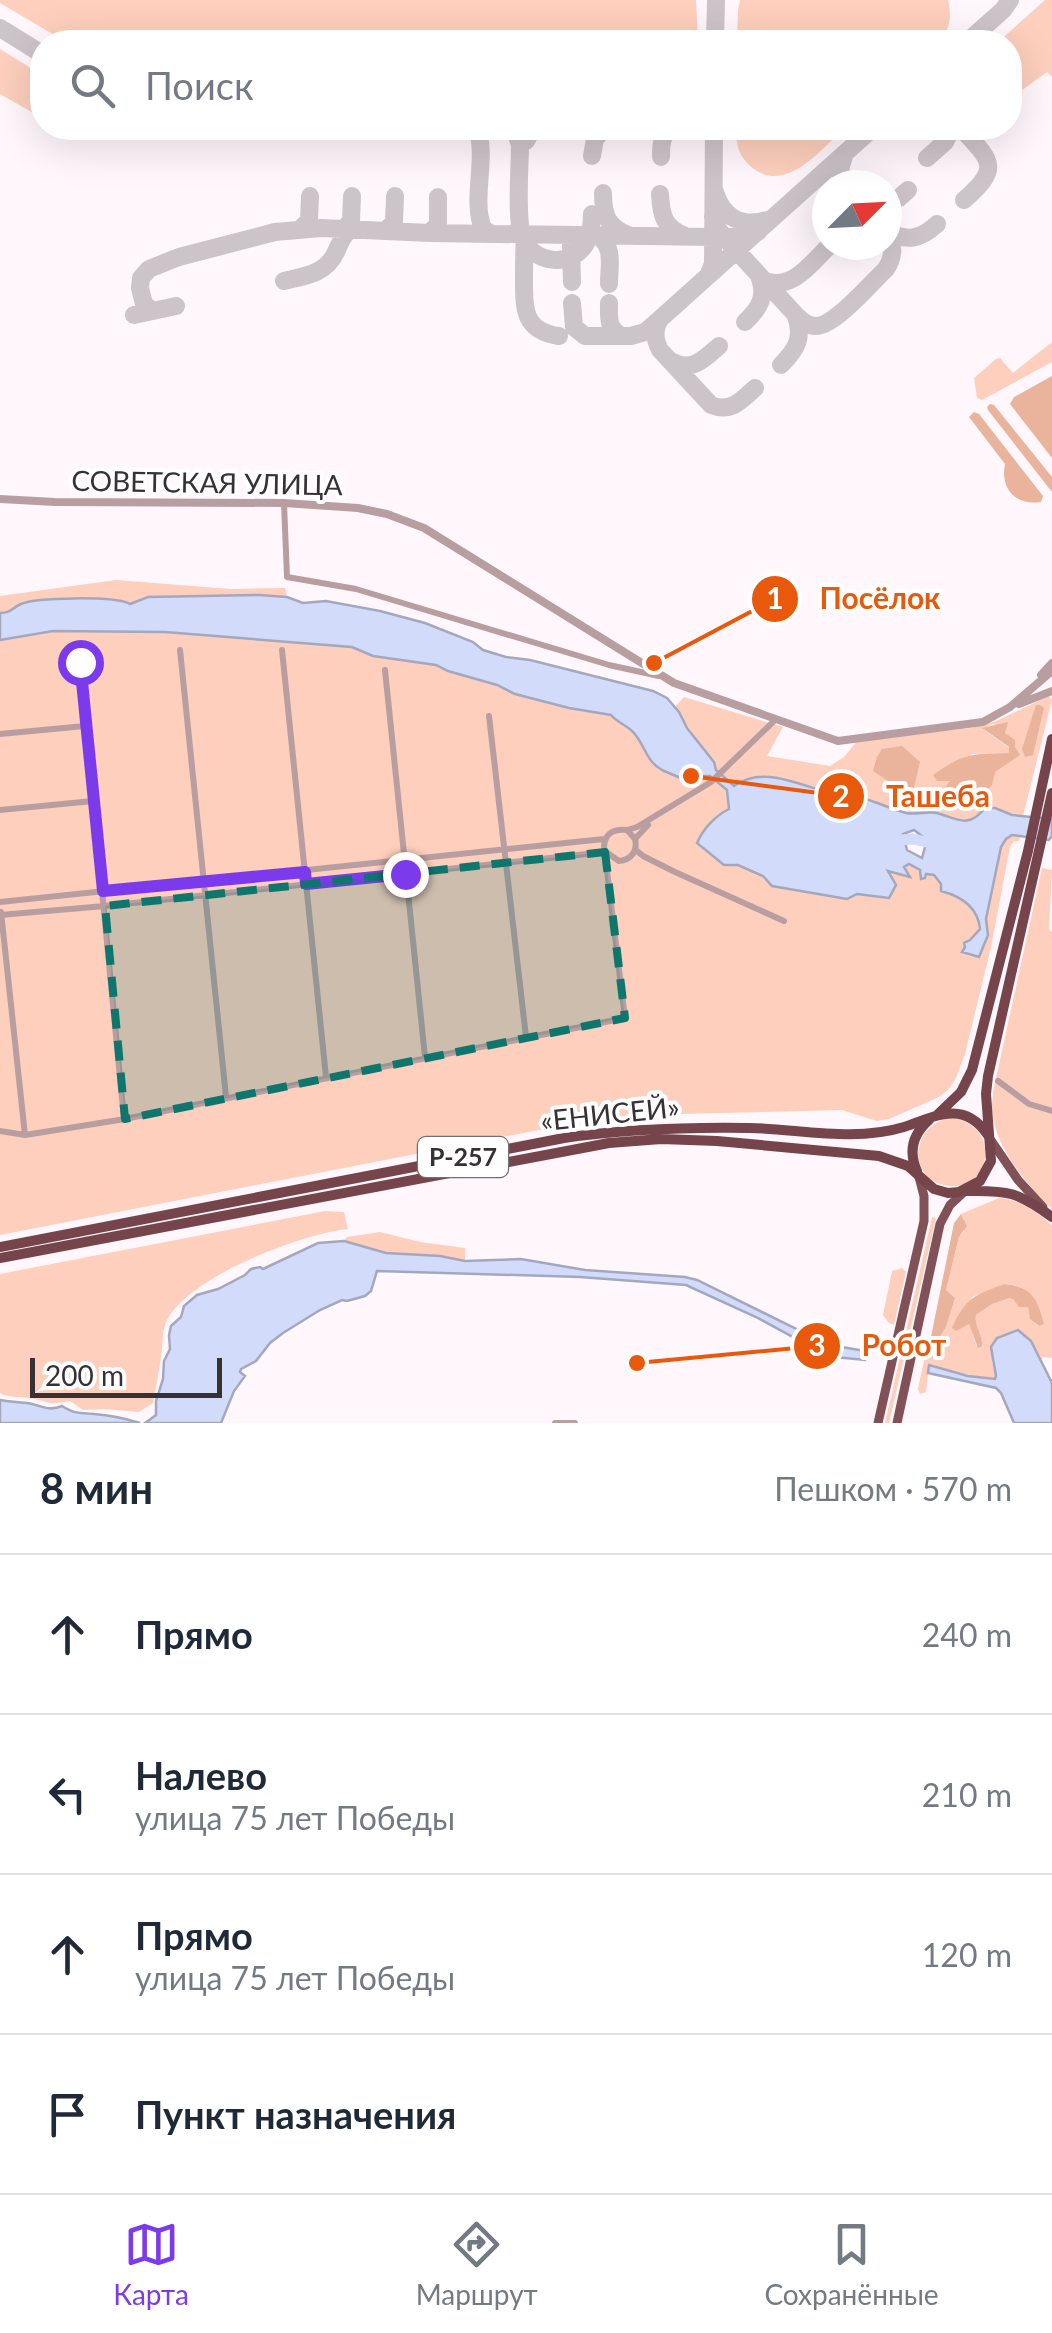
<!DOCTYPE html>
<html lang="ru">
<meta charset="utf-8">
<style>
body{margin:0;font-family:Lato,sans-serif;background:#f2f2f3;color:#1f2937}
.compass{position:absolute;left:812px;top:170px;width:90px;height:90px;border-radius:50%;background:#fff;box-shadow:0 10px 40px #0002;rotate:66deg}
.scale{position:absolute;left:30px;bottom:25px;width:192px;box-sizing:border-box;padding-left:10px;border:5px solid #363135;border-top:0;font-size:28px;line-height:35px;white-space:nowrap;color:#363135;-webkit-text-stroke:8px #fff;paint-order:stroke}
.stop{position:absolute;width:30px;height:30px;margin:-22px;border:8px solid #7c3aed;border-radius:50%;background:#fff}
.stop.end{background:#7c3aed;border-color:#fff;box-shadow:0 2px 10px #0008}
.list{margin:0;padding:0;list-style:none}
h2{display:flex;justify-content:space-between;align-items:center;height:130px;margin:0;padding:0 40px;font-size:42px}
h2 small{font-size:32px;font-weight:400;color:#747a83}
.list li{display:grid;grid-template-columns:65px 1fr auto;gap:30px;align-items:center;box-sizing:border-box;height:160px;padding:0 40px;border-top:2px solid #e0e1e3}
.list b{display:block;font-size:38px;white-space:nowrap}
.list p{margin:0;font-size:32px;white-space:nowrap;color:#747a83}
.list em{font-size:32px;font-style:normal;color:#747a83}
.icon{flex:none;width:55px;height:55px;fill:none;stroke:currentColor;stroke-width:2;stroke-linecap:round;stroke-linejoin:round}
.map{position:relative;flex:none;width:1052px;height:1423px;overflow:hidden}
.search{position:absolute;background:#fff;box-shadow:0 10px 40px #0002;left:30px;right:30px;top:30px;height:110px;display:flex;align-items:center;gap:25px;box-sizing:border-box;padding:0 35px;border-radius:40px;color:#747a83;font-size:38px}
.sheet{height:770px;background:#fff}
nav{display:flex;justify-content:space-around;align-items:center;box-sizing:border-box;height:140px;border-top:2px solid #e0e1e3;background:#fff;font-size:28px;color:#747a83}
nav a{display:grid;justify-items:center;gap:5px}
nav .on{color:#7c3aed}
.map>svg:first-child{display:block}
</style>
<div class="map">
<svg width="1052" height="1423" viewBox="0 0 1052 1423">
<rect width="100%" height="100%" fill="#fff7fc"/>
<path fill="#fdcfbc" fill-rule="evenodd" d="M0,0h696l2,42h-632l-66,-39z
M740,0h208c4,15 2,31 -9,42h-202l1,-32z
M1045,0h7v77l-5,-5 -37,27v-57h-12z
M0,49l42,26v43l-42,-24z
M736,128h109c-24,21 -57,65 -91,41 -15,-11 -18,-24 -18,-41z
M1052,342v20l-70,38 -5,-2 -3,-20 22,-19 4,-1 13,15z
M116,580l115,9 54,-1 2,9 -28,-2 -102,1 -9,1 -18,7c-14,-8 -94,-7 -109,0 -9,4 -10,9 -21,9v-17z
M53,631l112,1 187,15 21,9 63,9 12,6 49,14 18,9 54,14 42,7c6,7 13,9 20,15 11,9 13,25 24,35 8,6 26,12 38,19l10,-8h7l17,14 2,19c-14,7 -26,20 -31,34l26,22h14l25,11 9,9 75,14 9,-5 33,4 -2,-27 16,5 1,-9 5,-3 12,6v9l5,-5 8,1 8,9 -1,7c19,6 37,17 39,38l-10,11 -6,3 3,12 12,2 9,-22 -2,-16 15,-72 8,-10 12,-2 -2,6h-5l-4,6 -19,100 -26,107 -9,24 -7,11 -10,8 -50,22 -12,2 -35,-11 -164,4 -88,6 -590,115v-595z
M1049,696l3,4 -29,116c-13,-1 -24,-7 -38,-8 -18,22 -26,11 -48,6 -10,-3 -21,1 -31,-1 -15,-3 -29,-11 -44,-15 -12,-3 -26,-3 -39,-7 -33,-9 -55,-23 -89,-5l-18,-16 -2,-8 -40,-54 10,-11 99,30 -16,29 63,10 14,-9 14,-17 113,-12 23,-6zM993,724l12,9 9,14c-21,33 -26,27 -63,33l21,-26 38,-1 -1,-5 -26,-19z
M1042,868l10,2 -3,59 3,3v277c-26,-25 -59,-64 -60,-101 0,-6 1,-11 1,-16z
M951,1118c49,5 43,72 -2,68 -42,-4 -40,-62 2,-68z
M999,1198c21,1 37,14 53,27v133l-9,-1 -1,3 -11,-20 -13,-10c-9,2 -19,6 -25,13l-1,19 4,14 -1,3c-23,-1 -47,-14 -67,-6l-2,19 -6,2 -2,-5 10,-48 3,-4 8,1 7,-11 9,-29 -9,-8 13,-53 5,-5v-13l-3,-5zM1005,1284c27,2 32,16 38,40l-5,2 -8,-7 -2,-12 -18,-9 -18,6 -16,11 -1,8 7,18 -5,6 -8,-24 3,-26z
M325,1211l19,1 4,17c-45,4 -167,50 -183,96 -3,9 -2,22 -4,31 -2,16 -5,31 -8,47l-14,9 -35,-3 -21,1 -13,-9c-20,3 -17,3 -35,-2 -12,-3 -23,0 -35,-6v-119z
M932,1217l4,1 -47,205h-4z
M380,1232l40,10 45,6v13l-25,-5 -54,-3 -42,-12 3,-4z
M902,1268l4,4 -12,53 -5,-2 -6,-8 9,-44z"/>
<path fill="#eab39b" d="M1052,376v82l-42,-54 4,-7z
M990,404l4,1 58,72v15l-64,-82 -1,-3z
M974,412l5,2 64,82 -2,6c-26,4 -41,-14 -36,-38l-36,-47z
M1036,705h4l4,3 -11,47 -8,2 -3,-8z
M1008,722l-3,11 10,7v7l5,8 -25,17 -3,13 -13,13 -37,3 4,-15 4,-5h-13l-4,-6c31,-22 39,-21 76,-22v-6l-27,-19z
M902,746l18,16 -7,30 -14,-4 -26,-17 4,-14 5,-8z
M961,1214l6,12 -8,11 -13,53 9,8 -9,29 -7,11 -8,-1 23,-114z
M1005,1284c28,3 32,15 39,40l-5,2 -9,-7 -2,-12h-9l-5,-7 -4,-2 -18,6 -16,11c-2,12 7,20 6,31l-4,2 -9,-24 -13,7 -4,-3c13,-30 24,-34 53,-44z"/>
<path fill="#d2dbfa" stroke="#a3a8bf" stroke-width="2.5" fill-rule="evenodd" d="M259,595l28,2 16,6 23,-2 54,10 45,12 48,19 10,8 23,7 24,3 123,31 14,7 12,14 8,16 27,34 2,8 18,16c27,-20 61,-3 89,5 13,4 26,4 39,7 15,4 29,11 44,15 10,2 21,-2 31,0 21,6 31,16 48,-5h10l17,7 40,4v17l-3,4 -37,-5 -6,4 -5,8 -15,72 2,16 -9,22 -17,-5 3,-5 -1,-4 6,-3 10,-11c-2,-22 -20,-33 -39,-38v-7l-7,-9 -8,-1 -1,4 -4,1 -1,-9 -11,-6 -5,3 6,10 -22,-6 8,14 -7,13 -32,-4 -10,5 -75,-13 -9,-10 -25,-11h-14l-27,-22c6,-14 18,-27 32,-34l-2,-19 -17,-14h-7l-10,8c-11,-6 -20,-9 -31,-14 -17,-9 -18,-29 -31,-40 -7,-6 -14,-8 -20,-15l-42,-7 -54,-14 -18,-9 -49,-14 -12,-6 -63,-9 -21,-9 -187,-15 -112,-1 -53,9v-27c11,0 12,-5 21,-9 15,-7 95,-8 109,0l18,-7zM914,830l13,10 -5,18 -15,-8 -4,-16z
M344,1241l42,12 54,3 25,5 56,-2 64,11 100,7 12,3 132,65 37,6 -1,9 -31,-3 -17,-7 -61,-33 -70,-32 -106,-8 -203,-6 -6,20 -6,5 -18,5 -5,-1 -22,10 -37,23 -13,10 -14,18 -15,8 -1,3 5,4 -11,15 -13,32h-76l11,-8v-14l7,-22 1,-18 6,-12 -1,-14 2,-9 10,-9 3,-11 13,-11 21,-6 27,-14 6,-6 9,-2 3,2 55,-26z
M1018,1330l13,11 21,42v40h-38l-13,-30 -5,-5 -68,-15 1,-8 39,11 27,3 1,-3 -5,-29 6,-9z
M0,1400c11,2 17,2 27,3 14,2 21,9 35,3 14,9 17,6 32,8 14,1 33,5 46,9h-140z"/>
<g fill="none" stroke-linecap="round" stroke-linejoin="round">
<path stroke="#d2dbfa" stroke-width="11" d="M890,841l23,-2 27,6"/>
<path stroke="#ccc4c9" stroke-width="18" d="M0,28l42,26
M715,42l1,-42
M967,42l36,-32 7,-10
M477,128c10,28 -4,68 4,94 2,8 4,8 11,12
M510,128l7,8 3,9c0,22 -5,79 4,96 13,23 46,26 61,4 6,-10 7,-20 7,-31
M961,128c30,33 41,39 3,72
M526,141l7,-13
M592,156l3,-17 10,-11
M661,157c0,-12 0,-22 11,-29
M927,158l18,-16 7,-14
M845,185l-5,-16 5,-16
M715,192c7,25 27,36 52,28
M603,193c0,21 4,34 25,42
M660,194c1,21 4,34 25,42
M887,203l12,-5 9,-8
M713,217l5,12 6,8 71,77c6,6 12,12 21,12 18,1 56,-44 70,-57 8,-12 8,-25 1,-38
M344,229l7,-8 1,-25
M299,230l10,-9 1,-25
M887,230c19,13 34,9 50,-6
M385,231l9,-9 1,-26
M430,233l8,-9v-27
M596,235c19,9 13,31 13,49
M525,237c-1,14 -1,29 -1,43 0,30 0,51 35,56
M571,245l1,37
M708,276l5,-12 1,-136
M284,281c21,-5 42,-7 52,-29 4,-9 6,-15 13,-22
M765,281c28,10 47,-19 65,-36
M572,303l2,24 11,9h46l14,-4 15,-13
M609,303c0,15 -2,26 13,33
M153,311l-9,-7 -4,-16 1,-10 8,-9 30,-12 96,-25 46,-4 109,5 283,4h33l12,-5
M134,315l42,-9
M745,322c15,-14 22,-26 14,-46
M671,361c21,12 33,-2 48,-15
M781,365c16,-16 23,-28 14,-51
M755,388c-14,13 -24,25 -44,17l-51,-55c-6,-12 -6,-20 0,-31l213,-191"/>
<path stroke="#b99ea1" stroke-width="6" d="M284,503l3,74 69,12 253,76 50,11
M180,650l46,447
M282,650l44,427
M80,662l44,457
M385,670l40,387
M489,716l37,321
M0,734l85,-8
M0,810l93,-9
M627,830l10,-3 74,-45 64,-62
M636,850l7,6 32,16 109,49
M606,852l13,9c12,-1 19,-10 16,-22l13,-14
M0,902l604,-63
M1,912l24,223
M0,915l105,-9 500,-54
M998,1081l31,23 23,7
M0,1131l25,4 100,-16 500,-101 -21,-172c1,-14 11,-17 23,-16l8,9
M555,1423h20"/>
<path stroke="#b99ea1" stroke-width="8" d="M0,499l55,3 229,1 74,5 29,6 37,14 250,155 164,58 145,-19 27,-15 42,-36
M1041,675l11,-12
M1019,704l33,-13"/>
<path stroke="#805258" stroke-width="9" d="M988,1136l30,44 25,27
M878,1423l46,-202v-25l-5,-19
M897,1423l43,-199 10,-19 15,-14"/>
<path stroke="#76454c" stroke-width="10" d="M936,1116l25,-24 11,-22 56,-219 24,-112
M917,1171c-9,-20 -4,-37 12,-51
M966,1191c42,-1 52,1 86,26
M0,1247l564,-109c62,-9 123,-11 186,-10 49,1 105,14 154,-1 31,-11 60,-27 83,7
M0,1258l609,-115 52,-4 56,2 162,15 29,10 26,23 14,4 11,-1 21,-11 11,-20 -5,-67 2,-18 64,-283"/>
</g>
<g fill="none" stroke-linecap="round" stroke-linejoin="round">
<path stroke="#7c3aed" stroke-width="12" d="M80,662l23,229 202,-19 1,12 99,-10"/>
</g>
<path fill="#0f766e" fill-opacity="0.2" stroke="#0f766e" stroke-width="8" stroke-dasharray="20 12" stroke-linejoin="round" d="M605,852l20,166 -500,101 -20,-213z"/>
<g text-anchor="middle" stroke-width="8" stroke-linejoin="round" paint-order="stroke">
<rect fill="#fff" stroke="#726f72" stroke-width="2.5" x="418" y="1137" width="90" height="40" rx="8"/>
<g font-size="25" font-weight="bold" fill="#363135">
<text x="463" y="1166">Р-257</text>
</g>
<g font-size="28" fill="#363135" stroke="#fff">
<text transform="translate(207 483) rotate(1)" y="10">СОВЕТСКАЯ УЛИЦА</text>
<text transform="translate(610 1114) rotate(-6)" y="10">«ЕНИСЕЙ»</text>
</g>
</g>
<path fill="none" stroke="#e8590c" stroke-width="4" d="M654 663L775 599M691 776L841 796M637 1363L817 1346"/>
<g fill="#e8590c" stroke="#fff" stroke-width="4">
<circle cx="654" cy="663" r="10"/>
<circle cx="691" cy="776" r="10"/>
<circle cx="637" cy="1363" r="10"/>
<circle cx="775" cy="599" r="25"/>
<circle cx="841" cy="796" r="25"/>
<circle cx="817" cy="1346" r="25"/>
</g>
<g font-size="30" text-anchor="middle" font-weight="bold" fill="#fff">
<text x="775" y="609">1</text>
<text x="841" y="807">2</text>
<text x="817" y="1356">3</text>
</g>
<g font-size="30" text-anchor="middle" font-weight="bold" fill="#e8590c" stroke="#fff" stroke-width="8" stroke-linejoin="round" paint-order="stroke">
<text x="880" y="609">Посёлок</text>
<text x="938" y="807">Ташеба</text>
<text x="904" y="1356">Робот</text>
</g>
</svg>
<svg class="compass" viewBox="-18 -18 36 36"><path d="M0-13l5 13h-10z" fill="#e53935"/><path d="M0 13l5-13h-10z" fill="#747a83"/></svg>
<div class="scale">200 m</div>
<div class="stop" style="left:80px;top:662px"></div>
<div class="stop end" style="left:405px;top:874px"></div>
<div class="search"><svg class="icon" aria-label="search" viewBox="0 0 24 24"><circle cx="10" cy="10" r="6"/><path d="M15 15l6 6"/></svg>Поиск</div>
</div>
<section class="sheet">
<h2>8 мин<small>Пешком · 570 m</small></h2>
<ul class="list">
<li><svg class="icon" aria-label="ahead" viewBox="0 0 24 24"><path d="M12 20V5M6 11l6-6 6 6"/></svg><div><b>Прямо</b></div><em>240 m</em></li>
<li><svg class="icon" aria-label="left" viewBox="0 0 24 24"><path d="M17 20v-9H6M10 6l-5 5 5 5"/></svg><div><b>Налево</b><p>улица 75 лет Победы</p></div><em>210 m</em></li>
<li><svg class="icon" aria-label="ahead" viewBox="0 0 24 24"><path d="M12 20V5M6 11l6-6 6 6"/></svg><div><b>Прямо</b><p>улица 75 лет Победы</p></div><em>120 m</em></li>
<li><svg class="icon" aria-label="arrive" viewBox="0 0 24 24"><path d="M6 21V4h12l-3 4 3 4H6"/></svg><div><b>Пункт назначения</b></div></li>
</ul>
</section>
<nav>
<a class="on"><svg class="icon" aria-label="map" viewBox="0 0 24 24"><path d="M3 6l6-2 6 2 6-2v14l-6 2-6-2-6 2zM9 4v14M15 6v14"/></svg>Карта</a>
<a><svg class="icon" aria-label="directions" viewBox="0 0 24 24"><path d="M12 3l9 9-9 9-9-9zM9 14v-3h6M13 9l2 2-2 2"/></svg>Маршрут</a>
<a><svg class="icon" aria-label="saved" viewBox="0 0 24 24"><path d="M7 4h10v16l-5-4-5 4z"/></svg>Сохранённые</a>
</nav>
